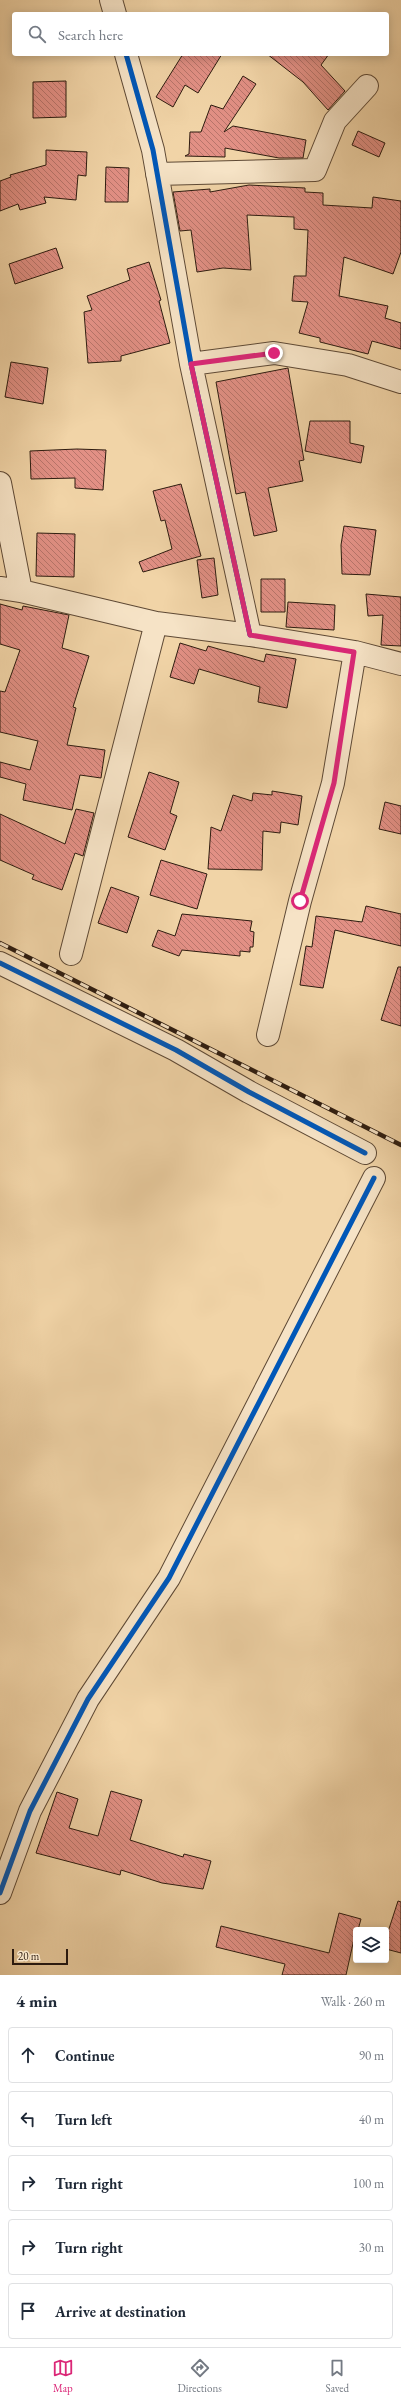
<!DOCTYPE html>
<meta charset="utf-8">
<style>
body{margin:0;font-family:"EB Garamond",serif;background:#f6f6f7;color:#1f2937}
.controls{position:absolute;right:12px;bottom:12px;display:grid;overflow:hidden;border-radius:4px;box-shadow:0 2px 10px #0003}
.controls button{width:36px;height:36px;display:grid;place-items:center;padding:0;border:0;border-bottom:1px solid #e0e1e3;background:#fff;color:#1f2937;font:20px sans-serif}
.scale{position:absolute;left:12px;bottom:10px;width:56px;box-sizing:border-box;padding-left:4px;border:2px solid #2d1b0f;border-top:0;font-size:11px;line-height:14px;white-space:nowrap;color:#2d1b0f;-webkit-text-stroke:3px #f6e3c6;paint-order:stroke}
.stop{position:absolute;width:12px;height:12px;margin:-9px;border:3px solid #db2777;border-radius:50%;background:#fff}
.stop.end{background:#db2777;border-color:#fff;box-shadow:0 1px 4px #0008}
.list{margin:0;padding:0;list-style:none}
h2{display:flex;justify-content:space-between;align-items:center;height:52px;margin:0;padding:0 16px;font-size:17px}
h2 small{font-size:13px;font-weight:400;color:#747a83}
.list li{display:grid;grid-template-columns:26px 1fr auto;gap:12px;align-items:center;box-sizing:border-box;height:56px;margin:0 8px 8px;padding:0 8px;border:1px solid #e0e1e3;border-radius:4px}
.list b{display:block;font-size:15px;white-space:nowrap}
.list em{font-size:13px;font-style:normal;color:#747a83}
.icon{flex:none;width:22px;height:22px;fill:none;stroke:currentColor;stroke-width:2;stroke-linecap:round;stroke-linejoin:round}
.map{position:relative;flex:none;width:401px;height:1975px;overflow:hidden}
.search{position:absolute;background:#fff;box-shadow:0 2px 10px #0003;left:12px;right:12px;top:12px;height:44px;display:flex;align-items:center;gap:10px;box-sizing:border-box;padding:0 14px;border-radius:4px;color:#747a83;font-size:15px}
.sheet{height:372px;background:#fff}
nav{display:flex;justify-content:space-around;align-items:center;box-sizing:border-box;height:56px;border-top:1px solid #e0e1e3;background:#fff;font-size:11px;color:#747a83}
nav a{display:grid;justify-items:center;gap:2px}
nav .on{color:#db2777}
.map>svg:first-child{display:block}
</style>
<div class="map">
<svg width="401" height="1975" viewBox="0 0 401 1975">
<defs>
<pattern id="building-back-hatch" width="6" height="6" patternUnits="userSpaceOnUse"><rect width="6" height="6" fill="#e29085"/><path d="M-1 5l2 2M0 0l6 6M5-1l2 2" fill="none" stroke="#b8756b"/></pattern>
</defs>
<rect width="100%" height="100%" fill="#f1d4a7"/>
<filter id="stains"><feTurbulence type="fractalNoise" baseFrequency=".005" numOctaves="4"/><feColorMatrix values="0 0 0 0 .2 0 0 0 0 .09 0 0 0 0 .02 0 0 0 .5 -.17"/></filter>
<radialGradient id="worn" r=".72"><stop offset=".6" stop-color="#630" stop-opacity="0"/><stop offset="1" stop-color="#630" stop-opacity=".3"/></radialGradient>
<path fill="url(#building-back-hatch)" stroke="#2d1b0f" d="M183,54h39l-24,39 -13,-8 -12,22 -17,-10z
M267,54h62l-8,11 24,26 -17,19 -25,-28z
M243,76l13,8 -32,48 9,-6 73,14 -3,18h-24l-54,-10v9l-40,-1 4,-2 1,-22h11l10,-27 12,4z
M66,81v36l-33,1v-36z
M358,131l27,12 -6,14 -27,-12z
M46,150l41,2 -1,24 -8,-1 -2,25 -32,-3 2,6 -26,7 -2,-6 -18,7v-30l11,-4 -1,-2 36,-10z
M106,167l23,1 -1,34h-23z
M249,185l56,3v4l18,1v12l49,3 1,-11 28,4v51l-8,22 -49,-17 -5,39 49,10 -3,12 16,5v26l-29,-8 -4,13 -48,-12v-4l-21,-5 9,-31 -16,-1 2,-25h12l2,-46 -14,-1v-12l-47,-2 4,55 -28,-2 -26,4 -6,-42 -11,1 -7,-39 37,-3v3z
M56,248l7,20 -48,16 -6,-20z
M149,262l12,38 -2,1 11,42 -49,13v5l-33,2 -4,-51 8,-2 -5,-14 43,-16 -3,-11z
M11,362l37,6 -5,36 -38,-7z
M288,368l16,92 -5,1 4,20 -35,7 9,43 -23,5 -9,-44 -9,2 -20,-112z
M310,421h40v22l14,3 -3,17 -56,-12z
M77,449l29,1 -3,40 -28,-2v-10l-44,1 -1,-28z
M181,484l20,72 -58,16 -4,-10 33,-13 -7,-29 -4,1 -8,-30z
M344,526l32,4 -6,45 -28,-1 -1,-29z
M37,533l38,1 -1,43 -38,-1z
M214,558l4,37 -16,3 -5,-38z
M261,579h24v33h-24z
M366,594l35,3v49l-20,-1 2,-30 -15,1z
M288,602l47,3 -1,25 -48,-3z
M0,604l22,6 1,-4 46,9 -7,33 27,8 -16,51 3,1 -9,37 38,5 -4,28 -21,-3 -8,35 -49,-10 3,-16 -26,-7v-15l30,8 8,-29 -38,-9v-41l5,1 15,-42 -20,-6z
M180,643l26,8 2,-5 56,16 2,-8 30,5 -9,49 -29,-6 2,-15 -61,-18 -5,15 -24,-7z
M149,772l30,10 -9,31 7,3 -12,34 -37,-13z
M272,791l30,5 -4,29 -17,-3 -1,11 -17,-2 -1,39 -54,-1 3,-42 10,4 12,-36 19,6 1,-8 19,2z
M385,802l16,4v28l-22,-5z
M76,809l18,4 -11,43 -8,-3 -13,37 -30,-11 2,-4 -34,-15v-46l65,30z
M161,860l46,14 -10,35 -47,-14z
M111,887l28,10 -12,36 -29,-10z
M366,906l35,8v32l-66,-16 -12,58 -23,-3 6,-39 6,1 4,-31 46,6z
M182,914l70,7 -2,10 4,1 -1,15h-3v5l-10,-1v5l-58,-6 -3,6 -27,-10 6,-16 17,6z
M398,967h3v59l-20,-6z
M111,1791l31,9 -12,40 53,17 1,-3 27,7 -8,28 -41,-6 -41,-13 -1,5 -84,-22 21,-61 21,7 -9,29 29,8z
M398,1901l3,1v51l-15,-4v-11z
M339,1913l22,6 -3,11h-2l-10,45h-64l3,-11 -69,-17 5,-21 108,27z"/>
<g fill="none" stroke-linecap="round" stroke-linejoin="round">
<g stroke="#5e4935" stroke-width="24">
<path id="minor" d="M111,0l4,14
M126,54l27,96 38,214 59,271
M157,174l158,-4 20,-49 32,-35
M191,364l83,-11 74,12 53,17
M0,483l21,108
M0,588l21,3 135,32 94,12 105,17 46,12
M71,954l85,-331
M0,963l176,87 73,42 116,61
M268,1035l32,-134 33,-118 22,-131
M0,1893l30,-82 58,-112 81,-121 205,-400"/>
</g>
<use href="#minor" stroke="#f6e3c6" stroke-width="22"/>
<g stroke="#2d1b0f" stroke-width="4.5">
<path id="rail" d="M0,943l401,202"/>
</g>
<use href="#rail" stroke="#f6e3c6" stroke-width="3" stroke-dasharray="9" stroke-linecap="butt"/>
<g stroke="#f6e3c6" stroke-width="8">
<path id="cycleway" d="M126,54l27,96 38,214 59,271
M0,963l176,87 73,42 116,61
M0,1893l30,-82 58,-112 81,-121 205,-400"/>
</g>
<use href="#cycleway" stroke="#0057b8" stroke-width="5"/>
</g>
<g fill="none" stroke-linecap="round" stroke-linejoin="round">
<path stroke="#db2777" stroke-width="5" d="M274,353l-83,11 59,271 104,17 -20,131 -34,118"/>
</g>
<rect width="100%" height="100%" filter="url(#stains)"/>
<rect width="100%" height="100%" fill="url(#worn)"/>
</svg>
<div class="controls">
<button><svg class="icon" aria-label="layers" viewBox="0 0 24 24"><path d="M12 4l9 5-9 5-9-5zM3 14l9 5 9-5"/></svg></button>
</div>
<div class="scale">20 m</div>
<div class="stop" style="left:300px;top:901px"></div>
<div class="stop end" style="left:274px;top:353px"></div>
<div class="search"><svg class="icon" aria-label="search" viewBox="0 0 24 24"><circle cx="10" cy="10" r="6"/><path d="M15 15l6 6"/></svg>Search here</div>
</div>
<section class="sheet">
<h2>4 min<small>Walk · 260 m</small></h2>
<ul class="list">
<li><svg class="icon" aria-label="ahead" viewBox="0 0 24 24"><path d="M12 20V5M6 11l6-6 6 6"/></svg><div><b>Continue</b></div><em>90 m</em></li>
<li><svg class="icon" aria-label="left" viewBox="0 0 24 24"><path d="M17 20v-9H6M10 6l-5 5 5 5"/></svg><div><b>Turn left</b></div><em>40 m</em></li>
<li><svg class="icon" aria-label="right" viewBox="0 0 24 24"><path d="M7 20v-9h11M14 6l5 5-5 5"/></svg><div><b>Turn right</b></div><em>100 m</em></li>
<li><svg class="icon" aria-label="right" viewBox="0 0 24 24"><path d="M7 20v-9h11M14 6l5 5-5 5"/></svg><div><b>Turn right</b></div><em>30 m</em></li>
<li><svg class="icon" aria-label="arrive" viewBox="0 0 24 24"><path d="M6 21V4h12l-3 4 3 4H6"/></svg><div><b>Arrive at destination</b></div></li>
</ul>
</section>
<nav>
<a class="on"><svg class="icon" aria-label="map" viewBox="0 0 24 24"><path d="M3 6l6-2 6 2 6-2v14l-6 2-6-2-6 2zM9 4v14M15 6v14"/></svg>Map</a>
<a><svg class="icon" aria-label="directions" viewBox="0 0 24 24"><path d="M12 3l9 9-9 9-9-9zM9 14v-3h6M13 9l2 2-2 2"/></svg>Directions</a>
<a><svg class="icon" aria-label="saved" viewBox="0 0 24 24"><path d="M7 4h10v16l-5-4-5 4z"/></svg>Saved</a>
</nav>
